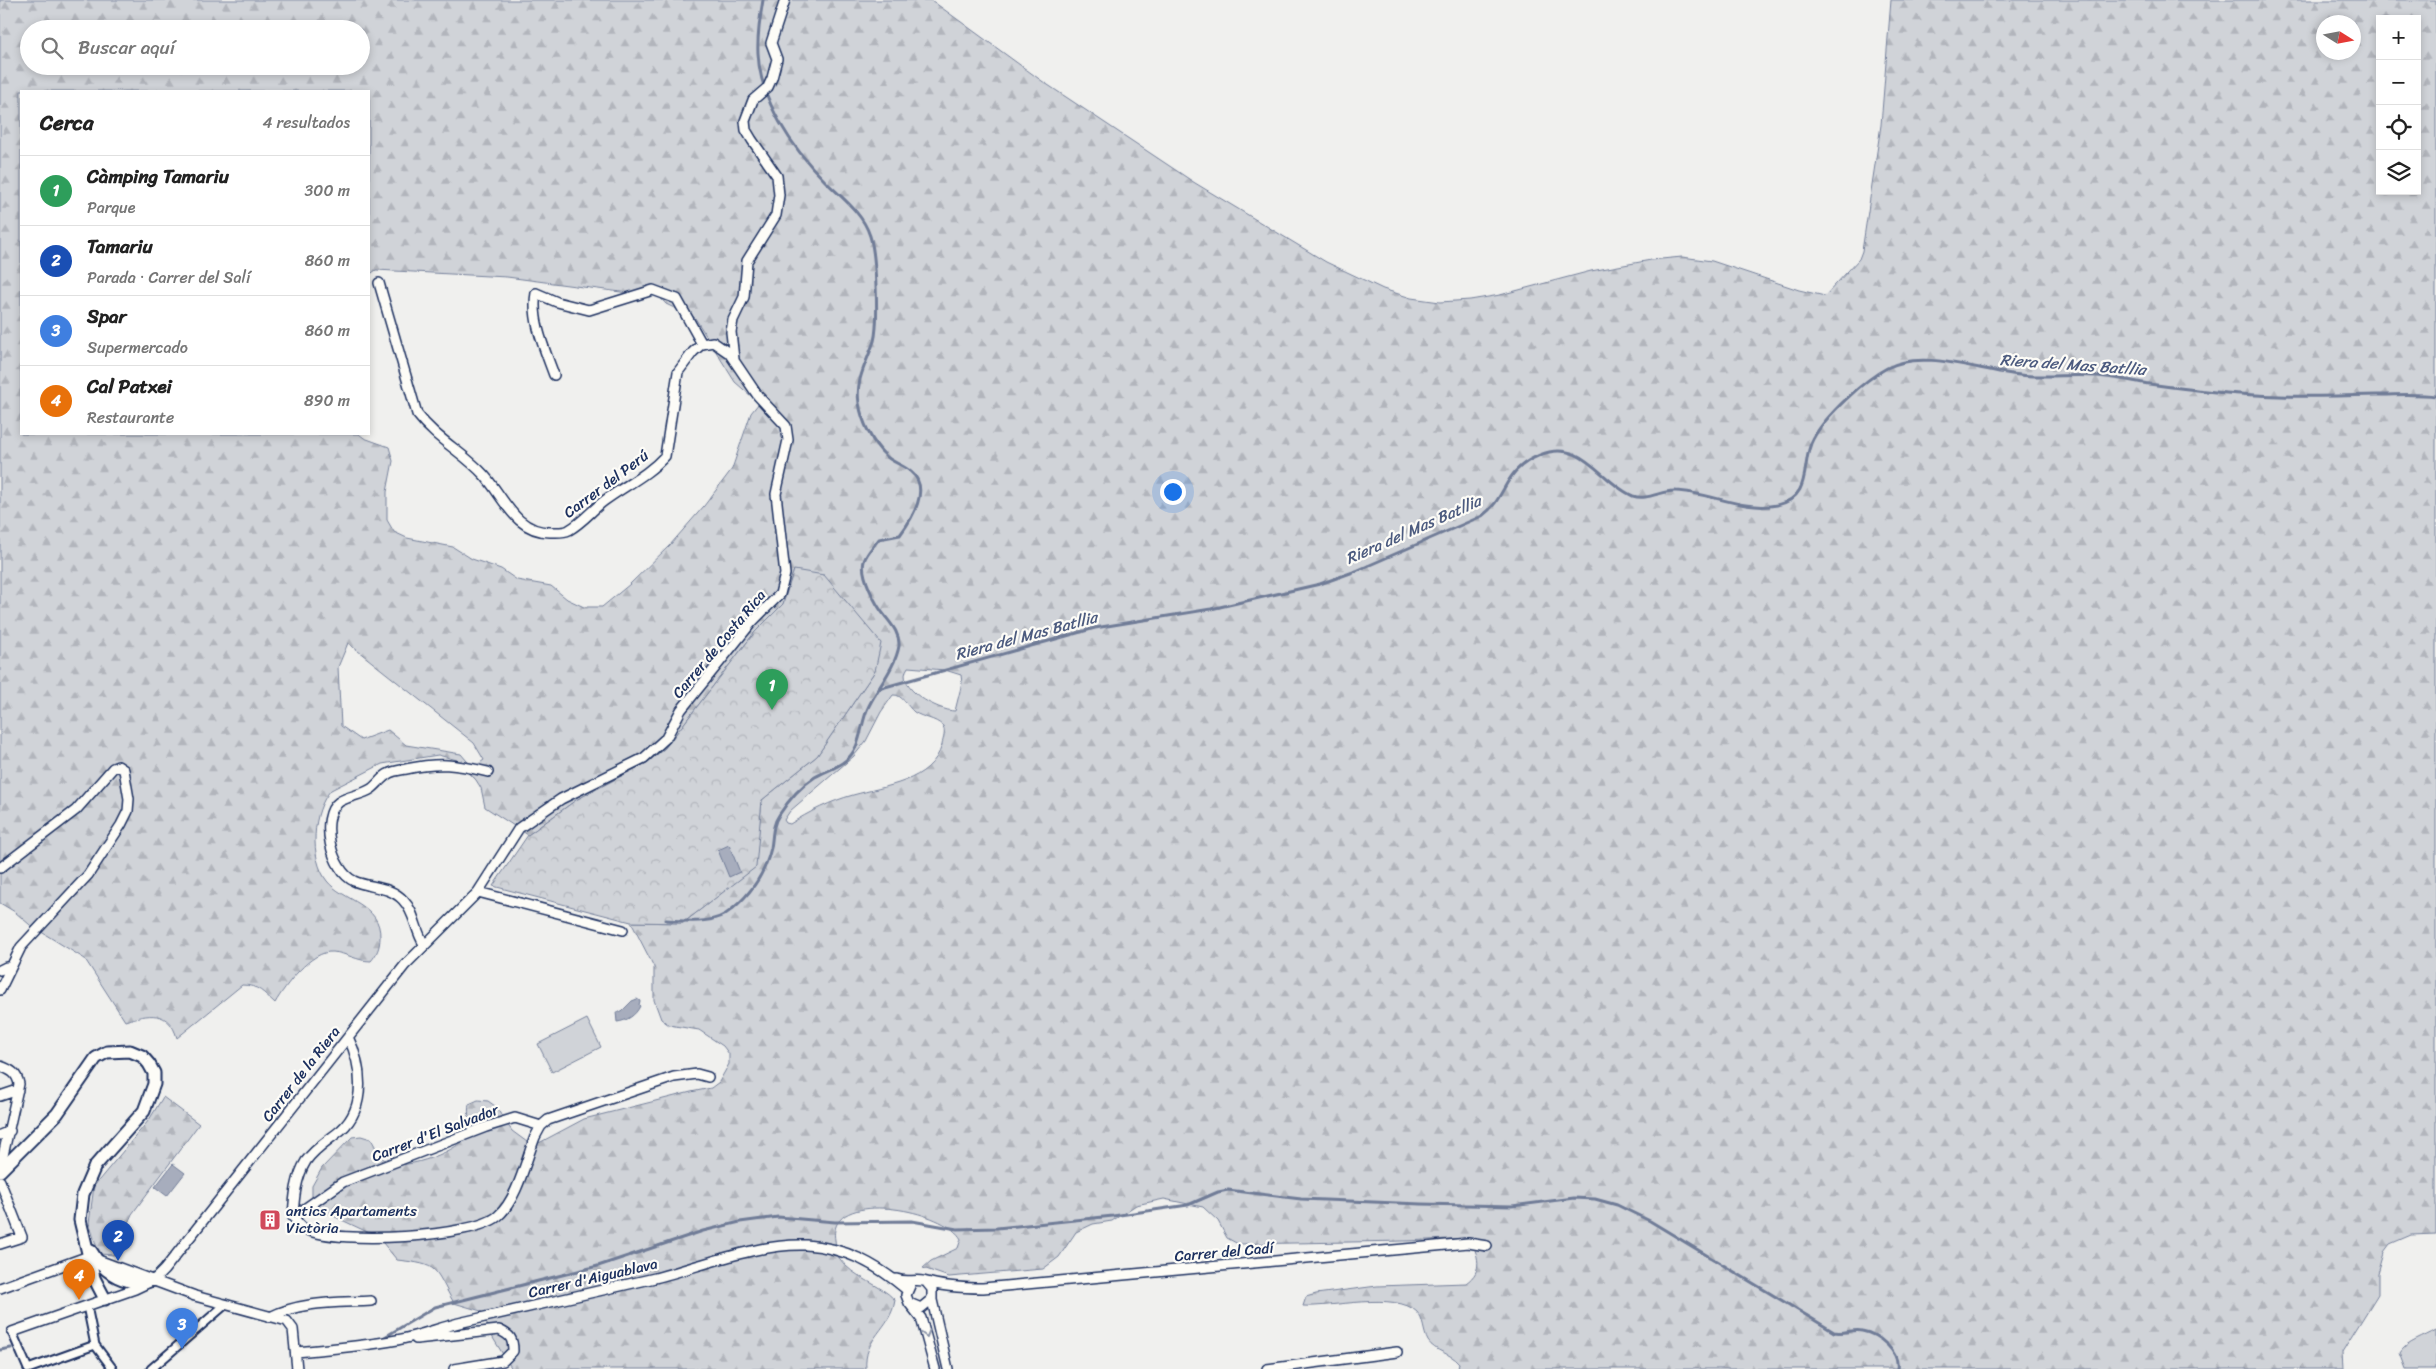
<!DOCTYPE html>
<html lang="es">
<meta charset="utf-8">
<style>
body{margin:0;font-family:Sriracha,sans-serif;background:#f2f2f2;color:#222}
.controls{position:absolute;right:15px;top:15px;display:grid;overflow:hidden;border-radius:0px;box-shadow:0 2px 8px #0003}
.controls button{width:45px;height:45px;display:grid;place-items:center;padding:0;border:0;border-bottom:1px solid #e0e0e0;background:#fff;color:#222;font:25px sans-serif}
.compass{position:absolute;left:2316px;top:15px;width:45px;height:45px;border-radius:50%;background:#fff;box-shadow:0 2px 8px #0003;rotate:101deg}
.you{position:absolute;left:1172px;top:491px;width:18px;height:18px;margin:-12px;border:4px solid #fff;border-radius:50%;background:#1a73e8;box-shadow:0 0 0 8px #1a73e833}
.badge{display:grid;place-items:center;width:32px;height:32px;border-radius:50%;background:#b45309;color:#fff;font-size:16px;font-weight:700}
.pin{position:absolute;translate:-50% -41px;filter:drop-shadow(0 1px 2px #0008)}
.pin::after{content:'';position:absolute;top:26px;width:18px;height:15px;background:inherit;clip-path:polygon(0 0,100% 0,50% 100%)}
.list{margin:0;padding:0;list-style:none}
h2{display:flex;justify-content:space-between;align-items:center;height:65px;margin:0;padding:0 20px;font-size:21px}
h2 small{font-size:16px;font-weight:400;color:#767676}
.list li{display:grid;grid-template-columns:32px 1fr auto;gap:15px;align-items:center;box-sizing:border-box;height:70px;padding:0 20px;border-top:1px solid #e0e0e0}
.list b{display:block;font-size:19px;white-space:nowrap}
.list p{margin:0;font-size:16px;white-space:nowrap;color:#767676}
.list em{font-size:16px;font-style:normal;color:#767676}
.icon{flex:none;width:28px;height:28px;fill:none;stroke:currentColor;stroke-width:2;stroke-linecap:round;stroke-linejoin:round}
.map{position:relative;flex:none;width:2436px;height:1369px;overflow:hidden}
.search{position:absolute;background:#fff;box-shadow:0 2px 8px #0003;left:20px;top:20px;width:350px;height:55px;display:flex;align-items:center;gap:12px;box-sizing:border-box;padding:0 18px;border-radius:28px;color:#767676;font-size:19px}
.panel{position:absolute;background:#fff;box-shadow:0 2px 8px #0003;left:20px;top:90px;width:350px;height:345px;border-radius:0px}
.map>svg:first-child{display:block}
</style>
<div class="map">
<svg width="2436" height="1369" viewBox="0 0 2436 1369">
<defs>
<pattern id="forest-firs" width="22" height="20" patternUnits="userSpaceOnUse" patternTransform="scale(1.25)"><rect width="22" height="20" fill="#d0d3d8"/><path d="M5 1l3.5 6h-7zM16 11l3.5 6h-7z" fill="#b2b5bc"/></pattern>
<pattern id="park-crowns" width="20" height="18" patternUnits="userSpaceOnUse" patternTransform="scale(1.25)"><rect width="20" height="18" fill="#d0d3d8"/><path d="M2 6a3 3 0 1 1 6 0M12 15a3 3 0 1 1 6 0" fill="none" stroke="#b2b5bc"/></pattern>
</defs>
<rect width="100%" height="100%" fill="#f0f0ee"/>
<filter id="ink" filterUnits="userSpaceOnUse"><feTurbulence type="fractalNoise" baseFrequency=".02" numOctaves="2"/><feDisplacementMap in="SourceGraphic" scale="10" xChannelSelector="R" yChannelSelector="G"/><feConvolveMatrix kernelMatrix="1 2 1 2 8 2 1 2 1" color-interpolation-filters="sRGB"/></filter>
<g filter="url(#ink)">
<path fill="#d0d3d8" stroke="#76819b" d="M587,1019l14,28 -49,25 -14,-28z
M2436,1330v39h-30l-6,-16c6,-11 25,-16 36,-23z"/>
<path fill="url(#forest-firs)" stroke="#76819b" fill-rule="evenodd" d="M0,0h931l111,81 153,102 131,79 57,27 28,9 29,4 30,-2 30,-5 91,-24 60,-11 31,-3 30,4 87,29 26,6 34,-37 3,-8 19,-126 10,-125h545v1234l-25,1 -21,9 -6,8 -6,21v21l-36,58 1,17h-885l1,-6c-8,-10 -24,-11 -31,-22 -5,-9 -4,-21 -11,-29 -21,-21 -86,-4 -114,-6l3,-9 10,-3 61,-8 89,-3c18,-13 12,-27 4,-45l-65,3 -167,3 -11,-6 -9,-17 -15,-14 -39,-8 -28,6 -24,16 -19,3 -17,8 -17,25 -16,12 -94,8 -26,-9 8,-7 27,-13 3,-9c-17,-31 -135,-51 -126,1 1,6 1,14 5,19 13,19 39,24 55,41 -4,29 -32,37 -29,69h-354l-19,-31 -12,-27 -27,-8c-21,-36 -13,-38 -57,-43l-19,-23 -66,-31v-20l10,-18 30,-31 9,-1 10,3c5,8 9,20 18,24 15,8 74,-13 79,-29 3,-9 -1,-21 1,-30l9,-4 10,1 7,5 17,25 15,11 10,2 47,-25 107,-27 20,-4 8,-6 10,-18v-10l-6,-8 -24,-16 -30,-5 -8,-6 -7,-19v-33l-23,-45 52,1 72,-56 7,-67 55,-44 58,-85 -81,-101 -11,34 -28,28 -90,116 -17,14 -72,38 -48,35 -43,-28 -4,-19 -5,-8 -19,-20 -19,-5 -56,9 -51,26c-19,21 -22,68 -4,91 16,20 54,23 53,56 0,10 -3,17 -9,24 -14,0 -25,-8 -38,-9 -22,-2 -48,34 -58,51 -11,-10 -17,-18 -33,-18l-65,53c-8,-29 -29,-24 -52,-17l-40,-62 -55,-34 -15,-13 -15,-9zM2380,19h37v172h-37zM2324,22h30v30h-30zM29,29h332v37h-332zM21,91h348v184l7,-5 131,7 129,17 17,-4 13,14 29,14 40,64 24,21 -8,10 -19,56 -28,37 -34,39 -40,39 -28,23h-18l-17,-8 -16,-13 -34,-6 -16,-11 -29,-10 -19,-12 -46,-9 -13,-6 -7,-12v-28l6,-31 -4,-14 -25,-9 -5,-4h-338zM348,643l126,100 10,17 -11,8 -12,-14 -55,-9 -18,-15 -27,10 -20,-14 -3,-59zM908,667l37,3 16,5 1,8 -7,28c-16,0 -62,-23 -47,-44zM893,695c9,-1 14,11 21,17 9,6 21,6 29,14 3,7 0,12 -1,19 -11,37 -57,41 -89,50 -22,6 -44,17 -63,29l-4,-1 -2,-3 6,-9 64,-55 12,-15 15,-29z
M163,1097l36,27 -67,90 -18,41 -15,-1 -10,-31 5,-37 55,-66z"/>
<path fill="url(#park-crowns)" stroke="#76819b" d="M794,570l30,5 57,68 -6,28 -58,85 -55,44 -6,67 -73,56 -52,-1 -138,-36 35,-51 48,-35 72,-38 17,-14 90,-116 28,-28z"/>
<path fill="#a7adbd" stroke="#6f7b97" d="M729,845l11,27 -11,5 -11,-27z
M637,999l3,2 -1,4 1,1c-4,9 -13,15 -23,16l-1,-10h5l11,-11z
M173,1164l12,9 -18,23 -12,-9z"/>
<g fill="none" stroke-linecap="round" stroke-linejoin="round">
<path stroke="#6f7b97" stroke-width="3" d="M878,689l217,-61 116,-19 109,-25 36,-13 126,-55c27,-20 19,-45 58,-61 42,-18 61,28 93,41 14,5 29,-6 43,-5 33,1 68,21 101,14 37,-8 23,-43 36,-66 12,-23 51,-59 74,-71 37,-20 94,4 133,7 25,3 51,-1 76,1 18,1 36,5 53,8 43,6 87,11 130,12 32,1 65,0 97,-1 20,0 40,-2 60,1
M666,920c21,1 48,5 65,-10 21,-17 34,-36 40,-62 2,-11 1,-23 8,-33 9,-14 22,-29 36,-38 10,-6 22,-9 30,-16 16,-12 15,-34 22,-51 9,-21 28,-41 32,-64 1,-12 -7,-21 -14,-30 -9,-11 -25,-41 -21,-55 3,-9 10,-15 15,-22l21,-4c12,-16 31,-47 11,-63 -7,-7 -18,-9 -25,-16 -14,-13 -24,-34 -27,-53 -4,-23 8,-41 15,-62 5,-19 2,-86 -4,-105 -7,-23 -29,-39 -45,-55 -33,-33 -65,-80 -67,-128 -1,-18 2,-36 5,-53
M383,1338l52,-31 163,-41 105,-35 37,-9 38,-5 57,5 77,-1 45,8 40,-1 116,-12 75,-11 30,-13 10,-2 73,9 120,5 91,2 62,-8 21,1 22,6 33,16 184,111c10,2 19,-3 28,-1 17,3 38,21 35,38
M0,1350l11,-2"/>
<g stroke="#1b2f5e" stroke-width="11">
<path id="pedestrian" d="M87,1306l8,39 18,24
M12,1332l16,37
M28,1369l67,-24
M151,1369l75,-65"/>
</g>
<g stroke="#1b2f5e" stroke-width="12">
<path id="minor" d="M379,283l38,131c19,25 47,39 67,61 20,22 31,57 66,57 6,0 13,1 19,-2 14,-8 23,-20 35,-29 20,-15 44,-26 61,-45l13,-84 15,-20 9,-8
M734,359l-3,-27 2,-12 11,-23 3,-36 29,-46 3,-20 -2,-19 -25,-36 -6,-10 -1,-9 8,-21 15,-13 4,-9 5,-19 -6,-16 14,-43
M554,375c-9,-25 -23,-55 -18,-82l21,9 32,8 64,-20 24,9 25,45
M0,868l76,-58 37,-42 5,-2 6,4 5,29 -1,12 -7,14 -33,50 -67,72 -21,43
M478,892l145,38
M424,944c-9,-14 -9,-32 -21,-44 -13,-14 -33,-12 -49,-19 -22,-9 -36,-64 -15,-79 8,-6 23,-7 32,-13 6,-4 10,-11 17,-15 4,-3 12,-4 18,-5 34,-7 49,-5 82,3
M0,970l6,-3h4
M348,1037c14,28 19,70 -7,93 -12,10 -26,18 -35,31 -10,16 -12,37 -13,56 4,4 8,11 14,13 32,14 165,8 191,-14 19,-16 28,-56 37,-79l6,-11 7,-6 126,-43 23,-3 11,3
M0,1066c11,4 17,7 19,18l-19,85
M0,1096l18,-6
M0,1135l10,-4
M0,1181l22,56 -22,7
M293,1217l50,-35 143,-55 29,-9 26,8
M98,1260l97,36 92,25 6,8 4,40
M896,1279c11,4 18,0 27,2 20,6 39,7 60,7l485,-45 19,3
M910,1286l-4,9 3,8 12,5 11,-9v-10l-5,-6
M0,1288l89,-32
M932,1300l16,69
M909,1303l12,15 14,51
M270,1317c31,-16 67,-14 101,-16
M12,1332l123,-43 19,-9 10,-10 241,-305 73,-73 41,-64 42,-29 83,-41 22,-20 15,-28 71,-88 28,-28 5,-20 -9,-80 12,-54 -2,-14 -28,-30 -29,-43 -16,-11 -11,2
M416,1339l83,-9c11,5 14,8 14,21l-10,10 -49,8
M296,1352c34,-3 68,-6 101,-12 23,-4 44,-13 66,-18 64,-15 128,-29 192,-44 47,-12 102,-35 151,-33 41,3 70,19 101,45
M1267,1369l130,-17"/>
</g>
<g stroke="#1b2f5e" stroke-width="15">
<path id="tertiary" d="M0,1171l57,-57 39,-56 11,-6 23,-1 12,5 7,8 5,9v11l-10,27 -49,55 -12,28 -3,26 14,58 11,21
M91,1251c13,23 36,36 63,29"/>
</g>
<use href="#pedestrian" stroke="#fdfcf7" stroke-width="7"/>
<use href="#minor" stroke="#fdfcf7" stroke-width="9"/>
<use href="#tertiary" stroke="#fdfcf7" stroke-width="11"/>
</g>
<defs><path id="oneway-chevron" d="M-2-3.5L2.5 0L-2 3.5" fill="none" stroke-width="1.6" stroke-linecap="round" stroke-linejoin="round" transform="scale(1.25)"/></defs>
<use stroke="#8c96aa" href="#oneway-chevron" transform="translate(926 1334) rotate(75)"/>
</g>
<defs>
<g id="building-square" transform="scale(1.125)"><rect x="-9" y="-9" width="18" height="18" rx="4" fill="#d1495b" stroke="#fdfcf7"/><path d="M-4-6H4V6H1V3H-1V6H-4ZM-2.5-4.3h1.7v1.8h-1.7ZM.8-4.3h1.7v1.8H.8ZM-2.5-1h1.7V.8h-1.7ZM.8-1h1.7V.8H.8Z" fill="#fff"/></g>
</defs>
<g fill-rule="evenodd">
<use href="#building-square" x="270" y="1220"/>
</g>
<g text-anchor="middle" stroke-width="4.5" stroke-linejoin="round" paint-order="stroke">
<g font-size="15" fill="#1b2f5e" stroke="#fdfcf7">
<text transform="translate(606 484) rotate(-37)" y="5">Carrer del Perú</text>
<text transform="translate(719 644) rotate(-50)" y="5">Carrer de Costa Rica</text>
<text transform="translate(301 1074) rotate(-52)" y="5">Carrer de la Riera</text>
<text transform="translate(435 1133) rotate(-21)" y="5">Carrer d'El Salvador</text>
<text transform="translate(1224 1252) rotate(-5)" y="5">Carrer del Cadí</text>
<text transform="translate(593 1278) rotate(-13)" y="5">Carrer d'Aiguablava</text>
</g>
<g font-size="15" fill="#1b2f5e" stroke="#fdfcf7" text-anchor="start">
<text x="286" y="1216">antics Apartaments<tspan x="286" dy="17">Victòria</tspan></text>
</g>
<g font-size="16" font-style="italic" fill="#4c5b7f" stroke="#fdfcf7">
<text transform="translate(2073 364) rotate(4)" y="6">Riera del Mas Batllia</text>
<text transform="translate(1413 529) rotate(-24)" y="6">Riera del Mas Batllia</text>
<text transform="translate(1026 635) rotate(-15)" y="6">Riera del Mas Batllia</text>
</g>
</g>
</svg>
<div class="controls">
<button>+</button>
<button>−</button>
<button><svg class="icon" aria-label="locate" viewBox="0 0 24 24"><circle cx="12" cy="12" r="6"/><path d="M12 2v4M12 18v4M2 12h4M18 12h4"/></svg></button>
<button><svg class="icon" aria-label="layers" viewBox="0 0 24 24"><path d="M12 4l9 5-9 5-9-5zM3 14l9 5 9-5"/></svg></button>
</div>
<svg class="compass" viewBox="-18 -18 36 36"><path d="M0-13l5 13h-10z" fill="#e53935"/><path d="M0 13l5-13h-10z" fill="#767676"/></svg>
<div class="you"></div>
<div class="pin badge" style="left:772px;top:710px;background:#2e9e5b">1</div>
<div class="pin badge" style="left:118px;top:1261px;background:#1a4fb4">2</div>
<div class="pin badge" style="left:182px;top:1349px;background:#3f7fe0">3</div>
<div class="pin badge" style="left:79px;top:1300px;background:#e8710a">4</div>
<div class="search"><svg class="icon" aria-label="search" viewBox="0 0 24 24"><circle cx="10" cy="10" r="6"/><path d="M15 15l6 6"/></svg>Buscar aquí</div>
<section class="panel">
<h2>Cerca<small>4 resultados</small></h2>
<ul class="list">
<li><span class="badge" style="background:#2e9e5b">1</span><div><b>Càmping Tamariu</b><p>Parque</p></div><em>300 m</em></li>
<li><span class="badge" style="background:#1a4fb4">2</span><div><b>Tamariu</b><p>Parada · Carrer del Salí</p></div><em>860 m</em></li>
<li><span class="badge" style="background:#3f7fe0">3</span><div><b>Spar</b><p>Supermercado</p></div><em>860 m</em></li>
<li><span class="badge" style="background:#e8710a">4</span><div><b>Cal Patxei</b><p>Restaurante</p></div><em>890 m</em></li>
</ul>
</section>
</div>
